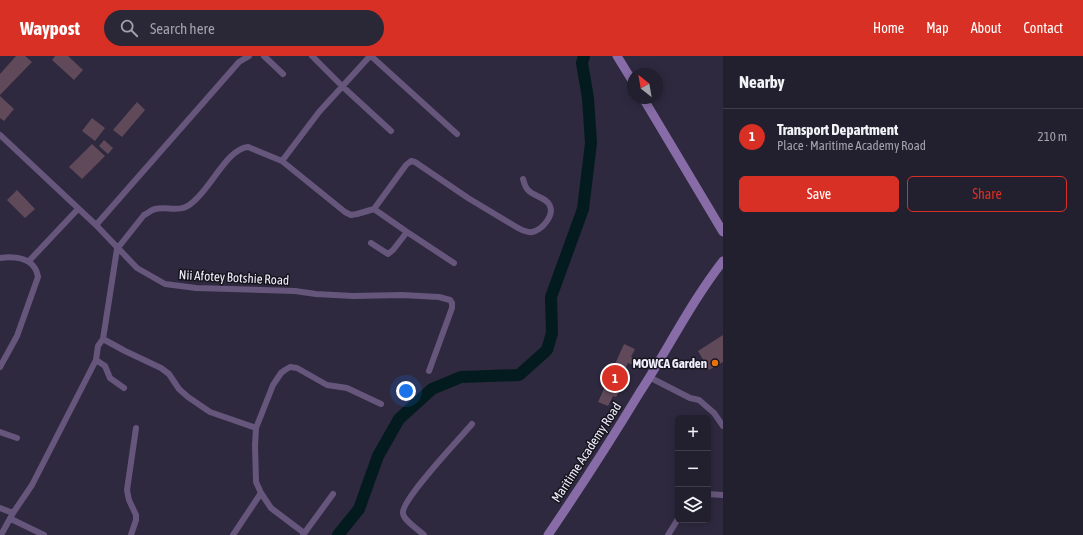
<!DOCTYPE html>
<meta charset="utf-8">
<style>
body{margin:0;font-family:"Asap Condensed",sans-serif;background:#2a2737;color:#f1f3f6}
.controls{position:absolute;right:12px;bottom:12px;display:grid;overflow:hidden;border-radius:6px;box-shadow:0 2px 10px #0003}
.controls button{width:36px;height:36px;display:grid;place-items:center;padding:0;border:0;border-bottom:1px solid #3f3d4b;background:#221f2f;color:#f1f3f6;font:20px sans-serif}
.compass{position:absolute;left:627px;top:12px;width:36px;height:36px;border-radius:50%;background:#221f2f;box-shadow:0 2px 10px #0003;rotate:329deg}
.you{position:absolute;left:406px;top:335px;width:14px;height:14px;margin:-10px;border:3px solid #fff;border-radius:50%;background:#1a73e8;box-shadow:0 0 0 6px #1a73e833}
.badge{display:grid;place-items:center;width:26px;height:26px;border-radius:50%;background:#d93025;color:#fff;font-size:13px;font-weight:700}
.pin{position:absolute;translate:-50% -50%;border:2px solid #fff;box-shadow:0 1px 4px #0006}
.list{margin:0;padding:0;list-style:none}
h2{display:flex;justify-content:space-between;align-items:center;height:52px;margin:0;padding:0 16px;font-size:17px}
h2 small{font-size:13px;font-weight:400;color:#a2a2aa}
.list li{display:grid;grid-template-columns:26px 1fr auto;gap:12px;align-items:center;box-sizing:border-box;height:56px;padding:0 16px;border-top:1px solid #3f3d4b}
.list b{display:block;font-size:15px;white-space:nowrap}
.list p{margin:0;font-size:13px;white-space:nowrap;color:#a2a2aa}
.list em{font-size:13px;font-style:normal;color:#a2a2aa}
.actions{display:flex;gap:8px;padding:12px 16px}
.actions a{flex:1;padding:9px 0;border:1px solid #d93025;border-radius:6px;text-align:center;font-size:14px;color:#d93025}
.actions .main{background:#d93025;color:#fff}
.icon{flex:none;width:22px;height:22px;fill:none;stroke:currentColor;stroke-width:2;stroke-linecap:round;stroke-linejoin:round}
.map{position:relative;flex:none;width:723px;height:479px;overflow:hidden}
header{display:flex;align-items:center;gap:24px;box-sizing:border-box;height:56px;padding:0 20px;background:#d93025;color:#fff}
header strong{font-size:19px}
nav{display:flex;gap:22px;margin-inline-start:auto;font-size:14px}
.search{width:280px;height:36px;background:#2a2737;display:flex;align-items:center;gap:10px;box-sizing:border-box;padding:0 14px;border-radius:22px;color:#a2a2aa;font-size:15px}
main{display:flex}
aside{flex:1;background:#221f2f}
.map>svg:first-child{display:block}
</style>
<header>
<strong>Waypost</strong>
<div class="search"><svg class="icon" aria-label="search" viewBox="0 0 24 24"><circle cx="10" cy="10" r="6"/><path d="M15 15l6 6"/></svg>Search here</div>
<nav><a>Home</a><a>Map</a><a>About</a><a>Contact</a></nav>
</header>
<main>
<div class="map">
<svg width="723" height="479" viewBox="0 0 723 479">
<rect width="100%" height="100%" fill="#2e293f"/>
<g fill="none" stroke-linecap="round" stroke-linejoin="round">
<path stroke="#031b1e" stroke-width="12" d="M338,479l21,-26 19,-53 21,-37 33,-30 29,-12 58,-2 28,-25 5,-17 -1,-36 32,-88 8,-66 -3,-45 -6,-35 2,-7"/>
</g>
<path fill="#604959" d="M16,0h9l7,6 -32,33v-21z
M55,0h13l15,14 -9,10 -22,-20z
M0,40l14,13 -10,12 -4,-3z
M137,46l8,8 -23,27 -9,-7z
M92,62l13,10 -10,13 -13,-10z
M104,84l9,8 -5,6 -9,-8z
M92,88l13,12 -23,23 -13,-12z
M17,134l18,19 -10,9 -18,-18z
M723,279v27l-14,8 -11,-19z
M624,288l11,5 -4,8 5,2 -3,6 -5,-2 -13,27 4,2 -3,5 -3,-1 -5,10 -10,-4z"/>
<g fill="none" stroke-linecap="round" stroke-linejoin="round">
<path stroke="#67567c" stroke-width="6" d="M264,0l19,18
M312,0l30,30 49,45
M371,0l86,78
M0,79l96,90 41,43 28,16 31,4 99,3 21,3 37,2 49,-1 37,2 11,3 2,3v5l-23,63
M282,105l37,-49 51,-56
M374,153l33,23 47,31
M96,169l143,-163 10,-6
M371,187l17,11 5,-4 14,-18
M0,202c16,-2 35,0 38,19l-21,59 -17,31
M29,205l49,-52
M103,283l22,12 36,17 8,6 10,15 9,8 22,15 46,16
M96,304l9,6 5,12 14,10
M649,321l41,21 9,2 15,13 9,13
M0,376l17,6
M708,438l15,1
M0,452l13,5
M11,463l33,16
M304,477l-33,-25 -10,-15 -5,-11 -1,-37 1,-17 17,-43 8,-12 4,-3 5,-3 7,1 30,17 20,3 34,16
M1,479l12,-22 19,-28 64,-125 2,-14 5,-7 14,-90 27,-34c4,-2 7,-5 11,-6 14,-3 25,5 38,-7 18,-14 34,-53 55,-55l34,14 63,51 6,3 6,-1 17,-5 32,-44 5,-4 4,1 53,36 50,30c4,2 9,5 14,4 10,-2 22,-16 18,-26 -3,-9 -16,-9 -22,-16 -3,-3 -4,-8 -5,-11
M131,479l5,-15v-5l-7,-15 -2,-10 9,-62
M233,479l28,-42
M303,479l30,-41
M424,479c-5,-5 -21,-15 -21,-22 -2,-13 58,-76 69,-89
M668,479l10,-16"/>
<path stroke="#876ca8" stroke-width="9" d="M617,0l16,26
M643,42l80,134
M548,479c32,-47 63,-95 92,-143 28,-43 51,-90 83,-131"/>
</g>
<circle fill="#e8710a" stroke="#16141d" stroke-width="1.5" cx="715" cy="307" r="4"/>
<g text-anchor="middle" stroke-width="3" stroke-linejoin="round" paint-order="stroke">
<g font-size="13" fill="#f1eefd" stroke="#16141d">
<text transform="translate(234 221) rotate(3)" y="5">Nii Afotey Botshie Road</text>
<text transform="translate(586 396) rotate(-57)" y="5">Maritime Academy Road</text>
</g>
<g font-size="13" font-weight="bold" fill="#f1eefd" stroke="#16141d" text-anchor="end">
<text x="707" y="312">MOWCA Garden</text>
</g>
</g>
</svg>
<div class="controls">
<button>+</button>
<button>−</button>
<button><svg class="icon" aria-label="layers" viewBox="0 0 24 24"><path d="M12 4l9 5-9 5-9-5zM3 14l9 5 9-5"/></svg></button>
</div>
<svg class="compass" viewBox="-18 -18 36 36"><path d="M0-13l5 13h-10z" fill="#e53935"/><path d="M0 13l5-13h-10z" fill="#a2a2aa"/></svg>
<div class="you"></div>
<div class="pin badge" style="left:615px;top:322px">1</div>
</div>
<aside>
<h2>Nearby<small></small></h2>
<ul class="list">
<li><span class="badge">1</span><div><b>Transport Department</b><p>Place · Maritime Academy Road</p></div><em>210 m</em></li>
</ul>
<div class="actions"><a class="main">Save</a><a>Share</a></div>
</aside>
</main>
